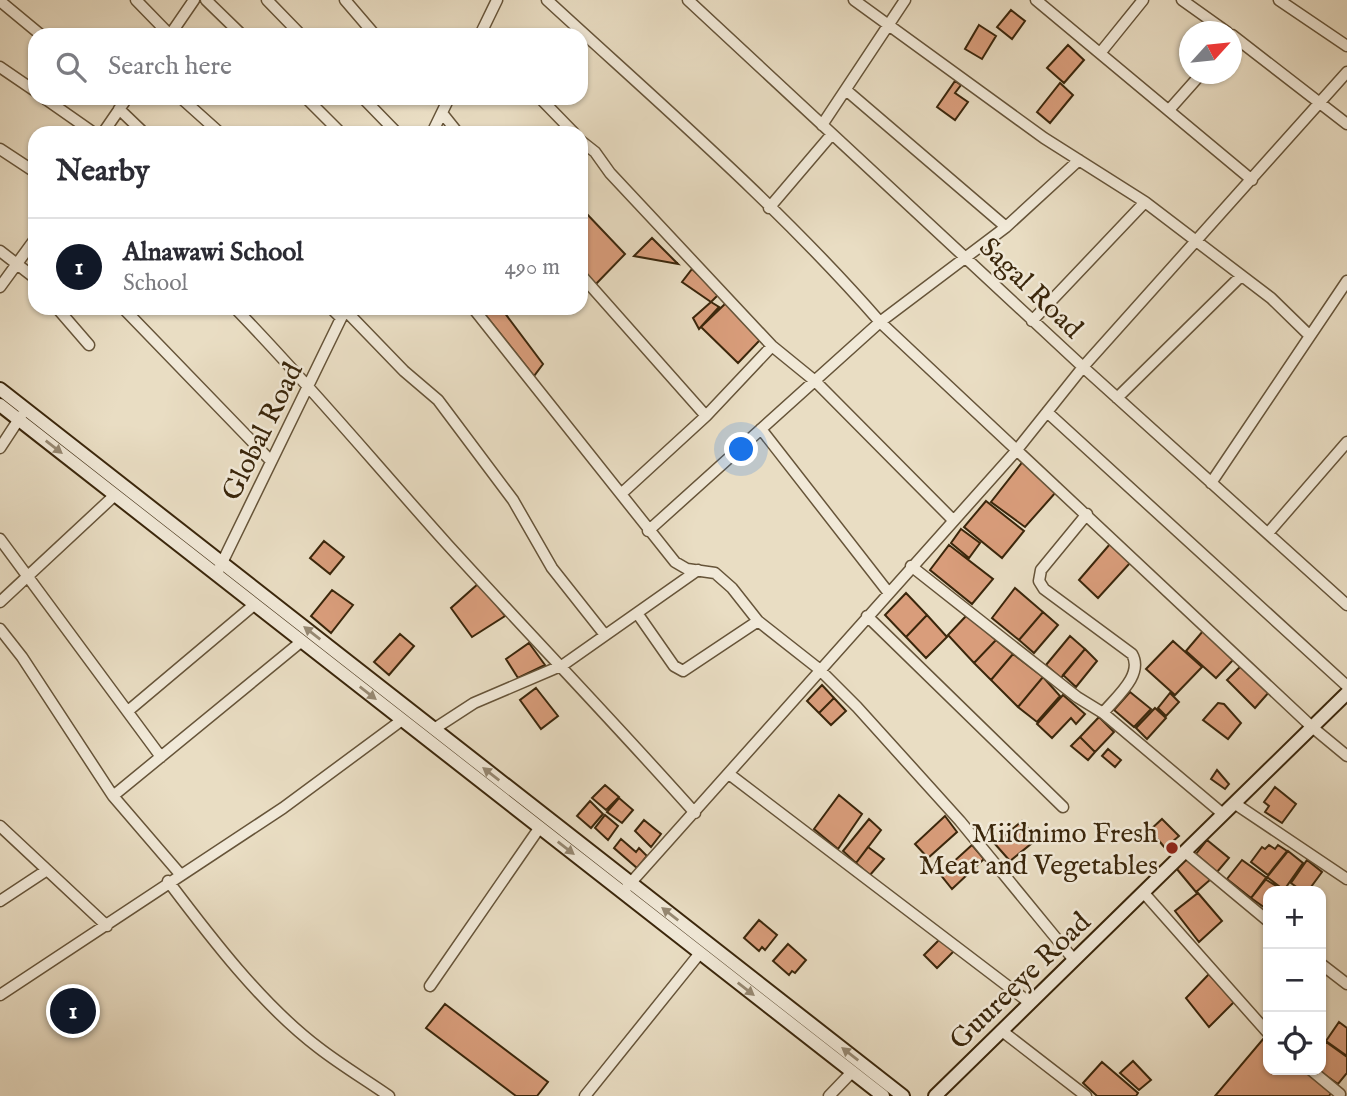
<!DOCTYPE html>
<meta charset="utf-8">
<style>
body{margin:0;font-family:"IM FELL English",serif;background:#f7f7f7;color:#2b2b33}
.controls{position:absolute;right:21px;bottom:21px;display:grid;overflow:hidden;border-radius:14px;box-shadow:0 2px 5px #0004}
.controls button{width:63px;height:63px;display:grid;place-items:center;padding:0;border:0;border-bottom:2px solid #e1e1e2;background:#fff;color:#2b2b33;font:35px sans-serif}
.compass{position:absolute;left:1179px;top:21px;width:63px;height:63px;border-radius:50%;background:#fff;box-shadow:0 2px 5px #0004;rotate:63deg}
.you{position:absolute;left:742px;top:450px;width:24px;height:24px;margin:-18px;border:5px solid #fff;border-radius:50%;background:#1a73e8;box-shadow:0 0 0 10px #1a73e833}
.badge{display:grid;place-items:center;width:46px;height:46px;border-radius:50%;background:#111827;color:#fff;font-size:23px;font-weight:700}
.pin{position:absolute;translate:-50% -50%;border:4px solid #fff;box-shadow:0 2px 7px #0006}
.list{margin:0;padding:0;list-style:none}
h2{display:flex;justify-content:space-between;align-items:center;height:91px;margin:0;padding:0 28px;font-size:30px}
h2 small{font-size:23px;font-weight:400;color:#7c7c81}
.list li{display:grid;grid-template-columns:46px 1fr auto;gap:21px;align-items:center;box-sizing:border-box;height:98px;padding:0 28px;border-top:2px solid #e1e1e2}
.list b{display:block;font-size:26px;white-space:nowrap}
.list p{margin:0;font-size:23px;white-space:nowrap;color:#7c7c81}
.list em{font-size:23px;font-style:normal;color:#7c7c81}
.icon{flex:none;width:38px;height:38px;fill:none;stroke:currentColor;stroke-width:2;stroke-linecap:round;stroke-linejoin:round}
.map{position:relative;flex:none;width:1347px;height:1096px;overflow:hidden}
.search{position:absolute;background:#fff;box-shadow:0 2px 5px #0004;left:28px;top:28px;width:560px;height:77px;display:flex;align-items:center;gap:18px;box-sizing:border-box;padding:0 24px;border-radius:21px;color:#7c7c81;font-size:26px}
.panel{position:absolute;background:#fff;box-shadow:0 2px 5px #0004;left:28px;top:126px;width:560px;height:189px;border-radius:21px}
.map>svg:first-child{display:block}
</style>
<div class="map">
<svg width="1347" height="1096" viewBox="0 0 1347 1096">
<rect width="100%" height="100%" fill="#e9ddc3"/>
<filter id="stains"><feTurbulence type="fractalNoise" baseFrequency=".00286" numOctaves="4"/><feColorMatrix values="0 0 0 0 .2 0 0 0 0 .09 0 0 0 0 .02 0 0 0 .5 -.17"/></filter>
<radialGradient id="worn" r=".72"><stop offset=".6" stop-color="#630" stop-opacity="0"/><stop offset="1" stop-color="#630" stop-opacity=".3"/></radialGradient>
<path fill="#d99d7b" stroke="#3a260b" stroke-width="2" d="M1011,10l14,11 -13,18 -15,-12z
M979,25l17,11 -14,23 -17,-10z
M1068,45l16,15 -20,23 -17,-15z
M955,81l6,4 -6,8 13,9 -13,18 -18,-13z
M1060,83l13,12 -23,28 -13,-11z
M585,212l40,42 -30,31 -14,-15v-54z
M652,238l26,26 -44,-8z
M692,269l27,25 -8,8 -29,-20z
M711,302l8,5 -20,22 -6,-11z
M727,302l33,38 -22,23 -37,-36z
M480,308h21l42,56 -9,12z
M1024,460l32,32 -31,35 -34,-25z
M986,501l38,30 -22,27 -38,-31z
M961,529l19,14 -11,15 -18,-15z
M324,541l20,16 -14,17 -20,-16z
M1110,544l20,19 -32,35 -19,-18z
M949,545l44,34 -21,25 -42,-34z
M479,583l26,33 -33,21 -21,-29z
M1015,588l28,24 -24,28 -27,-22z
M332,590l21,15 -22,28 -20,-17z
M906,593l21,22 -21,22 -21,-22z
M1043,612l15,13 -24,28 -15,-13z
M927,615l20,22 -21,21 -20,-21z
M967,615l29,25 -22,23 -26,-28z
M1203,631l30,29 -17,18 -30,-27z
M400,634l14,12 -25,29 -15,-13z
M1070,636l15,13 -24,29 -15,-13z
M996,640l17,14 -22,26 -17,-17z
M1173,641l29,26 -27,28 -29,-26z
M529,643l16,22 -27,13 -12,-19z
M1085,649l12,12 -21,26 -13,-12z
M1013,654l30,23 -25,30 -27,-27z
M1243,664l27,27 -15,17 -28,-28z
M1043,677l17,19 -23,26 -19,-15z
M822,685l12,13 -15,15 -12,-12z
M536,688l22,28 -17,13 -21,-29z
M1130,692l21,17 -17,18 -20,-17z
M1170,693l9,9 -13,14 -8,-8z
M1063,695l22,19 -9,10 -5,-6 -19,20 -15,-14z
M834,698l12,13 -15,14 -12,-12z
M1218,703l6,1 17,19 -13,16 -25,-19z
M1155,708l11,10 -19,21 -11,-11z
M1099,717l15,15 -19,20 -15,-15z
M1080,737l15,15 -7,8 -17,-14z
M1108,749l13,11 -6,7 -13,-11z
M1217,770l12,14 -4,5 -14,-10z
M605,785l14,12 -13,13 -14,-12z
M1275,787l21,17 -14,19 -17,-11 4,-6 -5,-4z
M839,795l23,19 -24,35 -24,-20z
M619,798l14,12 -11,13 -15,-11z
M590,801l13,13 -12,14 -14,-12z
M605,815l13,11 -10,14 -13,-12z
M945,816l12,16 -29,26 -13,-14z
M869,819l12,11 -25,33 -13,-12z
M1162,819l17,17 -14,12 -15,-18z
M644,820l17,14 -10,13 -16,-16z
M1022,821l15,18 -27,22 -15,-17z
M621,839l15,13 3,-4 8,8 -10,12 -23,-20z
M1207,840l22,18 -12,14 -21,-18z
M972,845l12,14 -32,30 -12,-15z
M1269,845l6,4 3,-4 9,6 -19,24 -17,-13 11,-15 3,2z
M868,847l16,12 -14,16 -14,-12z
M1288,851l15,12 -19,27 -17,-13z
M1188,857l23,22 -15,13 -20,-24z
M1242,860l25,18 -16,20 -24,-19z
M1307,860l15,12 -14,19h-6l-11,-8z
M1265,879l19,12h-16v19l-17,-12z
M1198,893l24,28 -23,21 -24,-31z
M759,920l18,15 -12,15 -3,-3 -3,4 -15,-13z
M941,938l13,13 -17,17 -13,-13z
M788,944l18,16 -11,13 -3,-2 -3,4 -16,-14z
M1209,974l25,28 -25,25 -23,-29z
M445,1004l103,78 -11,14h-21l-90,-68z
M1339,1022l8,6v28l-21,-15z
M1264,1038l4,4v28h36l28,22 -3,4h-114z
M1326,1042l21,15v16l-9,11 -20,-14h3v-20z
M1133,1061l18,19 -12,10 -19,-17z
M1102,1062l36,31 -2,3h-39l-14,-13z"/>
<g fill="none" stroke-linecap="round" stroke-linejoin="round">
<g stroke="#665439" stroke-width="13">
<path id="street" d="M136,0l34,35
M206,0l36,35
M267,0l34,35
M345,0l30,35
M547,0c113,104 232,206 333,322l432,405 35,29
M688,0l395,367 264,238
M854,0l190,138 101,64 126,96 39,38
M1036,0l216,180
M1182,0l45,32
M1279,0l68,46
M0,1l41,34
M170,35l24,-35
M480,35l17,-35
M1232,35l115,89
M1101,52l42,-52
M0,67l35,24
M846,90l160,137
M44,98l50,35
M181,98l39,35
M306,98l35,35
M363,98l34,35
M540,98l34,35
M119,109l25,24
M1169,110l32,-36
M442,113l16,20
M822,125l83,-125
M103,133l24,-35
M432,133l17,-35
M581,141l14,11 15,21 162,173 43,35 138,139
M0,149l35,23
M769,208l63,-74
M0,251l35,27
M581,275l125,141
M0,287l35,-48
M57,308l32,37
M123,308l148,153
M235,308c74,76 141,157 212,236 82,90 167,178 248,269
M331,308l10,10
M473,308l202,254 12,7 28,4 17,15 26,33 61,48 38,38 103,114 114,139
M345,310l59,61 34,29 75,100 39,68 53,67
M1032,321l113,-119
M1117,398l124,-122
M1047,412l300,274
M761,429l127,163
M0,448l21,-32
M1211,483l136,-202
M621,494l85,-78 66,-70
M1087,514l-46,56 -2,11 5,8 88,65c12,21 -16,43 -29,59
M648,531l232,-209 126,-95 73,-67
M1269,532l78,-90
M0,539l161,218
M911,566l166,131 26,16 120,101
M219,569l127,-261
M0,602l115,-107
M637,613l37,53 9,5 75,-50
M867,616l196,191
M0,629l22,28 91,139 67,78
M128,711l127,-107
M434,729l40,-26 89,-38 135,-95
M729,774l301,229
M113,796l189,-155
M1234,803l113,76
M0,826l107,100
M1185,852l83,69
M168,881c43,57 94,124 151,167 22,17 47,32 70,48
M627,887l389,-436 67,-84 264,-295
M1143,892l125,141
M0,901l47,-31
M1321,964l26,20
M430,986l110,-159
M0,995l283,-187 119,-88
M1002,1031l84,65
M1311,1070l29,24
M585,1096l115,-143
M829,1096l23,-24"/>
</g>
<g stroke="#3a260b" stroke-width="16">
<path id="secondary" d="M0,389l903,707
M0,405l883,691
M935,1096l412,-403"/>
</g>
<use href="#street" stroke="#f1e9d8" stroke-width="10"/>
<use href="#secondary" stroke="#f1e9d8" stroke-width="12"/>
</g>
<defs><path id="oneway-solid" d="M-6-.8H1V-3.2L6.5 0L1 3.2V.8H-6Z" transform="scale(1.75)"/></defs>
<g fill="#968872">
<use href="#oneway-solid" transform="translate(54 447) rotate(38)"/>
<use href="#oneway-solid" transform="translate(312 633) rotate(-142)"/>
<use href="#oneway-solid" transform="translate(368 693) rotate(38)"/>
<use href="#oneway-solid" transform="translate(491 774) rotate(-142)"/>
<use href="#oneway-solid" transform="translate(566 848) rotate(38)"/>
<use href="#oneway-solid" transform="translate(670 914) rotate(-142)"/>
<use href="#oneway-solid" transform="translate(746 989) rotate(38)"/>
<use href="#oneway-solid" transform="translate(850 1054) rotate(-142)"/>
</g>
<circle fill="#8f2418" stroke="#f1e9d8" stroke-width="2.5" cx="1172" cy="848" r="7"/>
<g text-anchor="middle" stroke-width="5" stroke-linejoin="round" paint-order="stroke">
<g font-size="28" fill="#3a260b" stroke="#f1e9d8">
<text transform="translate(1032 287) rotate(44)" y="10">Sagal Road</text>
<text transform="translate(261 431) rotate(-64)" y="10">Global Road</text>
<text transform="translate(1019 980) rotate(-44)" y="10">Guureeye Road</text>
</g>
<g font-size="28" fill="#3a260b" stroke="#f1e9d8" text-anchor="end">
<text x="1158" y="842">Miidnimo Fresh<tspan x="1158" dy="32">Meat and Vegetables</tspan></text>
</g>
</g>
<rect width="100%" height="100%" filter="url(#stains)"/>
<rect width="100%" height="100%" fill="url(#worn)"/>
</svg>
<div class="controls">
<button>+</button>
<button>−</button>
<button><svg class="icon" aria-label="locate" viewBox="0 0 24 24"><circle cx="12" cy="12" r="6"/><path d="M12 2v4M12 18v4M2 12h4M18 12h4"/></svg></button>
</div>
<svg class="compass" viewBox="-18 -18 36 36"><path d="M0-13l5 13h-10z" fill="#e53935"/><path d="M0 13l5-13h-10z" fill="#7c7c81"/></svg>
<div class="you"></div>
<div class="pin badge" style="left:73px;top:1011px">1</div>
<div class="search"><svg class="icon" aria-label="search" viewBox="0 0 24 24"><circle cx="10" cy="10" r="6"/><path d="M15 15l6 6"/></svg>Search here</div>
<section class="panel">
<h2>Nearby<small></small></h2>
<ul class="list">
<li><span class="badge">1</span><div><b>Alnawawi School</b><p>School</p></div><em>490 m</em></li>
</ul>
</section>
</div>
